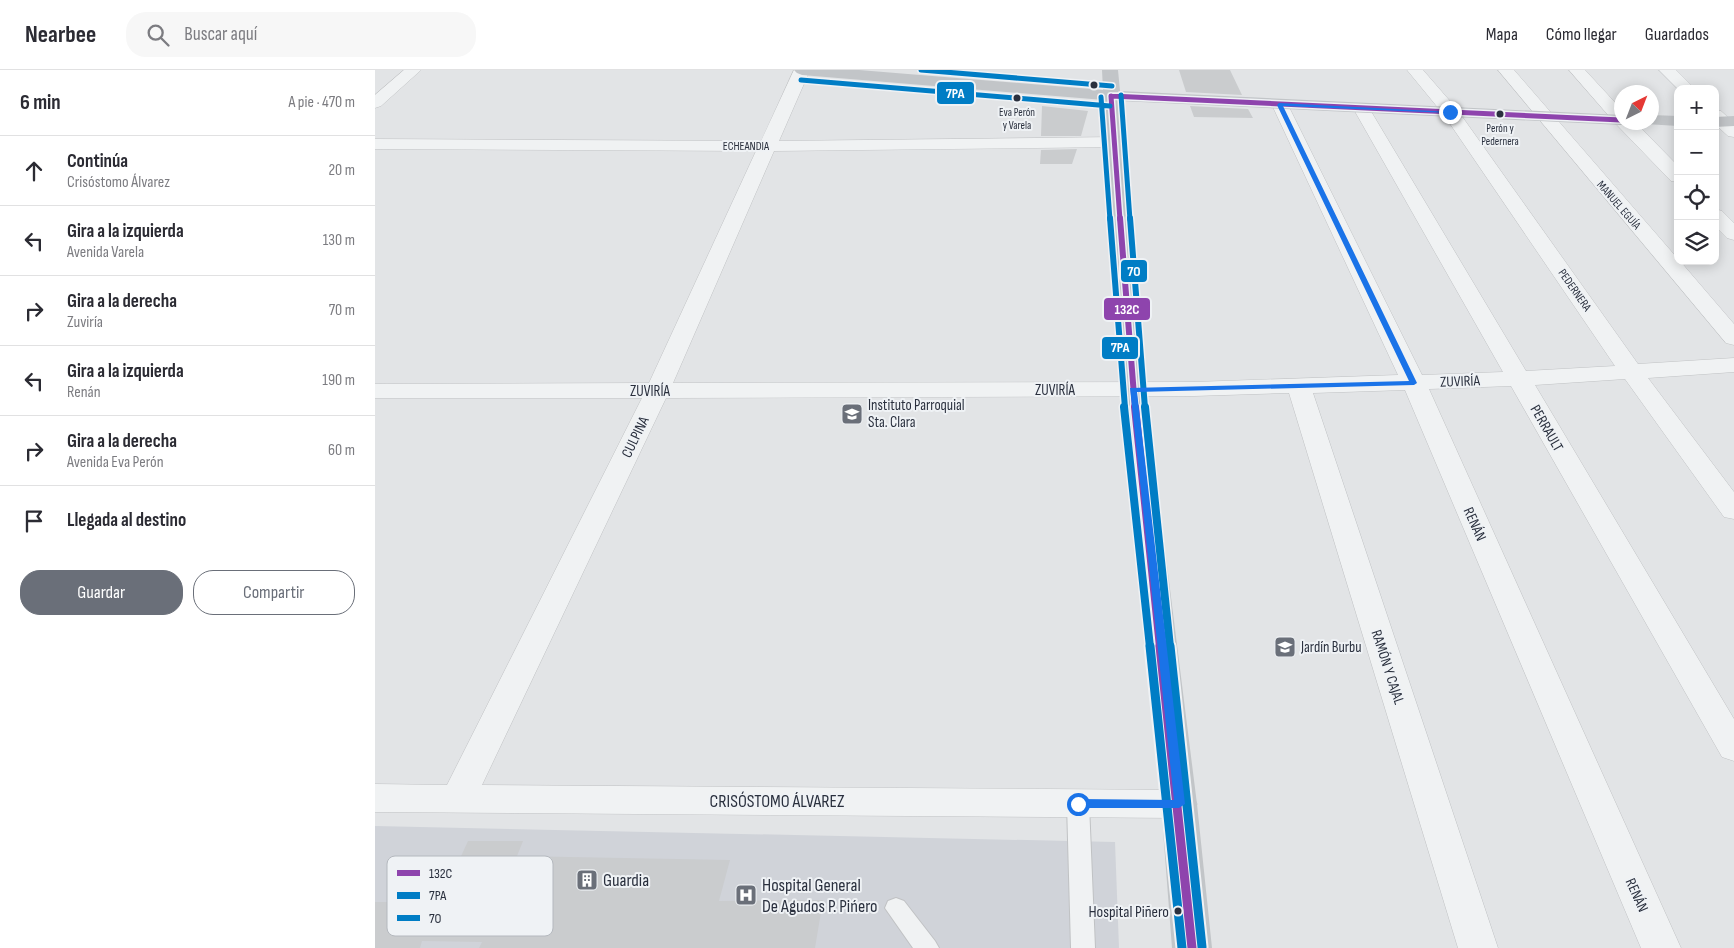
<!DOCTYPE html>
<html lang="es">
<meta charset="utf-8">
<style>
body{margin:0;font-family:"Sofia Sans Condensed",sans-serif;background:#f7f7f7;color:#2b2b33}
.controls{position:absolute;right:15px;top:15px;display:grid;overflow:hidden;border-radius:10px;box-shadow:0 2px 12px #0003}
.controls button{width:45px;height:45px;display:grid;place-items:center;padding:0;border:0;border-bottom:1px solid #e1e1e2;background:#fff;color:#2b2b33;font:25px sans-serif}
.compass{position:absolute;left:1239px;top:15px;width:45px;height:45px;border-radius:50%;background:#fff;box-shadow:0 2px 12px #0003;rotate:42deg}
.stop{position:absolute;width:15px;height:15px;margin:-11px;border:4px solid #1a73e8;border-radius:50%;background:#fff}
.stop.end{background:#1a73e8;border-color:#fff;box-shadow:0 1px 5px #0008}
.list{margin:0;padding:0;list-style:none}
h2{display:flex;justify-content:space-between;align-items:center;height:65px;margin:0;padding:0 20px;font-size:21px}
h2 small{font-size:16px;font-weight:400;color:#7c7c81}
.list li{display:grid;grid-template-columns:32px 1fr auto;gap:15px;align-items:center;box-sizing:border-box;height:70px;padding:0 20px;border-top:1px solid #e1e1e2}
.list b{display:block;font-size:19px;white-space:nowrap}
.list p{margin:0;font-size:16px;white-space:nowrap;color:#7c7c81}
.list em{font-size:16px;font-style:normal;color:#7c7c81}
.actions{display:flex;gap:10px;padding:15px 20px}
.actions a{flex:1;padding:11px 0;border:1px solid #6a6f79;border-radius:20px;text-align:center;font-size:18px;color:#6a6f79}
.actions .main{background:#6a6f79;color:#fff}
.icon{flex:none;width:28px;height:28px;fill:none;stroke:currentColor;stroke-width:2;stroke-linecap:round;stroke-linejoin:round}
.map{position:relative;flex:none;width:1359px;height:878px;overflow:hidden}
header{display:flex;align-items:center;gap:30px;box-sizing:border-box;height:70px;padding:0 25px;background:#fff;border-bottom:1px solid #e1e1e2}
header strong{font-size:24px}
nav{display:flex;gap:28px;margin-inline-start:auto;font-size:18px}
.search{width:350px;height:45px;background:#f7f7f7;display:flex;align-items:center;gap:12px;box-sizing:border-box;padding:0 18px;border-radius:20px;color:#7c7c81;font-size:19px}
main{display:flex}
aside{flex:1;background:#fff}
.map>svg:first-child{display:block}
</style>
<header>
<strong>Nearbee</strong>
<div class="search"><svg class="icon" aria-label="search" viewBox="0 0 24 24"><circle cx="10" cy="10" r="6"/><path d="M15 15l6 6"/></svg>Buscar aquí</div>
<nav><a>Mapa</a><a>Cómo llegar</a><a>Guardados</a></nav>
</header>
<main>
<aside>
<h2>6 min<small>A pie · 470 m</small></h2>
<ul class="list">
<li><svg class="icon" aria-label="ahead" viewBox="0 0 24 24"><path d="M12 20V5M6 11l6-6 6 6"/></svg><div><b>Continúa</b><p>Crisóstomo Álvarez</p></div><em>20 m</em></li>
<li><svg class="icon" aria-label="left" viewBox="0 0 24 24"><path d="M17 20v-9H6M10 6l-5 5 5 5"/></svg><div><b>Gira a la izquierda</b><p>Avenida Varela</p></div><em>130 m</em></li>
<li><svg class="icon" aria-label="right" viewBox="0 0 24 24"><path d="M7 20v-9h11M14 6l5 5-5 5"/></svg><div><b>Gira a la derecha</b><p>Zuviría</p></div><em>70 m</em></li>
<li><svg class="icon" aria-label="left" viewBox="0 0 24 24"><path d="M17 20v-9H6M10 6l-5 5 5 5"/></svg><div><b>Gira a la izquierda</b><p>Renán</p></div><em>190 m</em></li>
<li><svg class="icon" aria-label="right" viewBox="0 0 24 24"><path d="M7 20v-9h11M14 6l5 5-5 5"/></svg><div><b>Gira a la derecha</b><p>Avenida Eva Perón</p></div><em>60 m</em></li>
<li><svg class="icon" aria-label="arrive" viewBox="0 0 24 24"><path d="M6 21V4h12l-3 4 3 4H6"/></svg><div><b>Llegada al destino</b></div></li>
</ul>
<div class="actions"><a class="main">Guardar</a><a>Compartir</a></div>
</aside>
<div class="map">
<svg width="1359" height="878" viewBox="0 0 1359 878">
<rect width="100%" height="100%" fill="#e2e4e6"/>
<path fill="#d0d3d9" d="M0,756l740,16 4,106h-744z"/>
<path fill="#caccce" d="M804,0h51l12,25 -56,-3z
M667,36l46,5 -7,25h-40z
M815,36l58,3 5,9 -59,-1z
M702,79l-5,15h-32l1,-14z
M93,771h55l-6,15 213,4 -11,41 104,-1 -8,48h-336l3,-6 -60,-1 -2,7h-45v-46h65z"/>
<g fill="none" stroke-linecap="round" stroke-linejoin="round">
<g stroke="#c0c2c4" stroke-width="2">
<path id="service" d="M703,726l7,2 4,6 6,144h-24l-4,-144 4,-6z
M521,828l8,3 31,40 4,7h-26l-28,-40 3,-7z"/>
</g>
<g stroke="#c0c2c4" stroke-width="1">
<path id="minor" d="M29,0h17l-40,36 -6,2v-13z
M419,0h16l-31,71 337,-4 6,1 3,4 -3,4 -6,1 -342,4 -101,232 521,-1 204,-7 -126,-270 2,-3h12l2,3 134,270 81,-3 -150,-264 2,-3h12l2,3 157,263 89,-5 -171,-251 -37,-45h16l33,38 182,256 96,-6v14l-86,6 86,114v27l-10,-2 -99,-138 -90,6 199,334v42l-12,-4 -211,-371 -82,3 252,559h-40l-236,-558 -92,3 185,555h-40l-169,-555 -95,3 -528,2 -184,387 697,5 13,4 5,10 -5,10 -13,4 -804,-6v-28l72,1 195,-387h-267v-14l274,-1 107,-232 -381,-2v-10l386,2z
M1123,0h16l164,189v2h2l54,63v21l-8,-2z
M1194,0h16l36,39v13h14l43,44v16l-7,-1 -56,-58z
M1284,0h17l19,19h-17z
M1340,40l6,1 13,12v14l-6,-1 -13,-12z
M1340,139l7,2 12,12v17l-7,-2 -12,-12z"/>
</g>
<use href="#service" fill="#f0f2f3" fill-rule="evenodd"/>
<use href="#minor" fill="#f0f2f3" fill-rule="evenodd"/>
<path fill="#c2c5c8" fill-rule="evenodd" d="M419,0h65l244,20 -1,-20h16l2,21 501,24v7h7l-7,3 -501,-24 25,289 52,414 15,144h-40l-11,-144 -40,-414 -17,-290 -302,-25 -5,-2z
M1276,45l27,1v10l-33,-2 6,-2z
M1359,46v10l-19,1v-10z"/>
<g stroke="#eff2f5" stroke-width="8">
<path id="bus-1-far3" d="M736,26l9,124
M736,26l510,24"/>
</g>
<g stroke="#eff2f5" stroke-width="9">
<path id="bus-1-far2" d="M745,148l15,190"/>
</g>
<g stroke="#eff2f5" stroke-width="11">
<path id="bus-1-far1" d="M760,337l25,240"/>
</g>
<g stroke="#eff2f5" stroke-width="13">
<path id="bus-1" d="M785,576l32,302"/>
</g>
<g stroke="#eff2f5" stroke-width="8">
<path id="bus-2-far3" d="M426,10l309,26
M726,27l9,123"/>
</g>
<g stroke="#eff2f5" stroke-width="9">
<path id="bus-2-far2" d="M735,148l15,190"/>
</g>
<g stroke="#eff2f5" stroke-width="11">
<path id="bus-2-far1" d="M749,337l26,240"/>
</g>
<g stroke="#eff2f5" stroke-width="13">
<path id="bus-2" d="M775,576l32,302"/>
</g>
<g stroke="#eff2f5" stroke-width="8">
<path id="bus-3-far3" d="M546,0l191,16
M746,25l9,125"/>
</g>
<g stroke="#eff2f5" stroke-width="9">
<path id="bus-3-far2" d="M755,148l15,190"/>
</g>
<g stroke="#eff2f5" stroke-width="11">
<path id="bus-3-far1" d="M770,337l25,240"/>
</g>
<g stroke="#eff2f5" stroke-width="13">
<path id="bus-3" d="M795,576l32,301"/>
</g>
<use href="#bus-1-far3" stroke="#8e44ad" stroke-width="5"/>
<use href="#bus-1-far2" stroke="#8e44ad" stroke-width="6"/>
<use href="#bus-1-far1" stroke="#8e44ad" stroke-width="8"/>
<use href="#bus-1" stroke="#8e44ad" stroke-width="9"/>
<use href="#bus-2-far3" stroke="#007dc5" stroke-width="5"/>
<use href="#bus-2-far2" stroke="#007dc5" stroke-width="6"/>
<use href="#bus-2-far1" stroke="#007dc5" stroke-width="8"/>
<use href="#bus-2" stroke="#007dc5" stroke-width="9"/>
<use href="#bus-3-far3" stroke="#007dc5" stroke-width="5"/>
<use href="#bus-3-far2" stroke="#007dc5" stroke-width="6"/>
<use href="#bus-3-far1" stroke="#007dc5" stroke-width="8"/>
<use href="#bus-3" stroke="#007dc5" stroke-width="9"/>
</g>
<path fill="#1a73e8" d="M904,33l173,9 -2,1 -167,-7 134,277 -3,2 -277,7 48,412 -6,4h-101l-5,-4 5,-5 96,1 -44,-412 279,-7 -132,-276z"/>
<defs>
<g id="school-square" transform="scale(1.125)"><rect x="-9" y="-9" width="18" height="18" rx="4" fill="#6a6f79" stroke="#eff2f5"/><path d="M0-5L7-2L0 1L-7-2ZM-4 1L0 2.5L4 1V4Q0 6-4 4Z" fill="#fff"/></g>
<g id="building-square" transform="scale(1.125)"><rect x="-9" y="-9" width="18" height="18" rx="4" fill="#6a6f79" stroke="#eff2f5"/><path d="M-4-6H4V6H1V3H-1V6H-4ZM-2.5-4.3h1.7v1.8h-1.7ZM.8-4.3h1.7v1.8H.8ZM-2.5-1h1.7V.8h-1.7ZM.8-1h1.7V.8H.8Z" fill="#fff"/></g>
<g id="hospital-square" transform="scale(1.125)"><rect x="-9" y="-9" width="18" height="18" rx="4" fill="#6a6f79" stroke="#eff2f5"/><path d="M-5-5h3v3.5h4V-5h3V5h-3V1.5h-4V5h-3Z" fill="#fff"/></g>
</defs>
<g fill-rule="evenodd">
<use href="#school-square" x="477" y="344"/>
<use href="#school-square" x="910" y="577"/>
<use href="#building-square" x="212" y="810"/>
<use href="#hospital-square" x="371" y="825"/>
</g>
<g fill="#2a303e" stroke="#eff2f5" stroke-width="2">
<circle cx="719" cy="15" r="4.5"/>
<circle cx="642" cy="28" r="4.5"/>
<circle cx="1125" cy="44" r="4.5"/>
<circle cx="803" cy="841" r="4.5"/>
</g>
<g text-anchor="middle" stroke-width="4" stroke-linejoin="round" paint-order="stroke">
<g font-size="11" fill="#2a303e" stroke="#eff2f5">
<text x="642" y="46">Eva Perón<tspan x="642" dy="13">y Varela</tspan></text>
<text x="1125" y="62">Perón y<tspan x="1125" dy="13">Pedernera</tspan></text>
</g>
<g font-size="12" fill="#2a303e" stroke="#eff2f5">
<text x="371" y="80">ECHEANDIA</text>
<text transform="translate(1244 135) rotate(49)" y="4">MANUEL EGUÍA</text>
<text transform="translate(1200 220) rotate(55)" y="4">PEDERNERA</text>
</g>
<g font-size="15" fill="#2a303e" stroke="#eff2f5">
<text transform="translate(1085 311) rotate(-2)" y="5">ZUVIRÍA</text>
<text x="680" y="325">ZUVIRÍA</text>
<text x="275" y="326">ZUVIRÍA</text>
<text transform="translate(1172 358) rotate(60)" y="5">PERRAULT</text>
<text transform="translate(260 367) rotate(-64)" y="5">CULPINA</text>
<text transform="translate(1100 454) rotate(66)" y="5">RENÁN</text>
<text transform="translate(1013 597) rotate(72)" y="5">RAMÓN Y CAJAL</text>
<text transform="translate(1262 825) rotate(66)" y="5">RENÁN</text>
</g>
<g font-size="15" fill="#2a303e" stroke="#eff2f5" text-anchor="start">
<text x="493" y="340">Instituto Parroquial<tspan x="493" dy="17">Sta. Clara</tspan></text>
<text x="926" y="582">Jardín Burbu</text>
</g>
<g font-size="16" fill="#2a303e" stroke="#eff2f5" text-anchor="end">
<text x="794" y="847">Hospital Piñero</text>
</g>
<g font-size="18" fill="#2a303e" stroke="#eff2f5">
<text x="402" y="737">CRISÓSTOMO ÁLVAREZ</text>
</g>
<g font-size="18" fill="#2a303e" stroke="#eff2f5" text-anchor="start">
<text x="228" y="816">Guardia</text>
<text x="387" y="821">Hospital General<tspan x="387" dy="21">De Agudos P. Pińero</tspan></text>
</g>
</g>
<rect x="12" y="786" width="166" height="80" rx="8" fill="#eff2f5" stroke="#b4b8be" stroke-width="1"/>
<rect x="22" y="800" width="23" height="6" fill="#8e44ad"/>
<rect x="22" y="822" width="23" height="7" fill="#007dc5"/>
<rect x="22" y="845" width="23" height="6" fill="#007dc5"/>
<g font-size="14" fill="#2a303e">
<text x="54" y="808">132C</text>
<text x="54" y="830">7PA</text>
<text x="54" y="853">7O</text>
</g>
<g stroke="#eff2f5" stroke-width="2">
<rect x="561" y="11" width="39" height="24" rx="5" fill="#007dc5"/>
<rect x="745" y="189" width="28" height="24" rx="5" fill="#007dc5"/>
<rect x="728" y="227" width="48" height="24" rx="5" fill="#8e44ad"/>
<rect x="726" y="266" width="38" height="24" rx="5" fill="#007dc5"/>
</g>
<g font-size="14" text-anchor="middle" font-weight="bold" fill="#fff">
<text x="580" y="28">7PA</text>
<text x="759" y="206">7O</text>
<text x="752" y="244">132C</text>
<text x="745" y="282">7PA</text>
</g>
</svg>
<div class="controls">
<button>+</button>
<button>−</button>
<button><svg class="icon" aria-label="locate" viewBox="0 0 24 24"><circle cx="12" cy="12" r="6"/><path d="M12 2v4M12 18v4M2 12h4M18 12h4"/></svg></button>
<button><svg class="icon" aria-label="layers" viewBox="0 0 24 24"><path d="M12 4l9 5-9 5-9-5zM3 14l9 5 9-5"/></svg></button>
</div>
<svg class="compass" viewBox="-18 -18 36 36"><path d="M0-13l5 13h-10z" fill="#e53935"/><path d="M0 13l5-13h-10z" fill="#7c7c81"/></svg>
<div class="stop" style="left:703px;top:734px"></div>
<div class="stop end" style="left:1075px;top:42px"></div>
</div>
</main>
